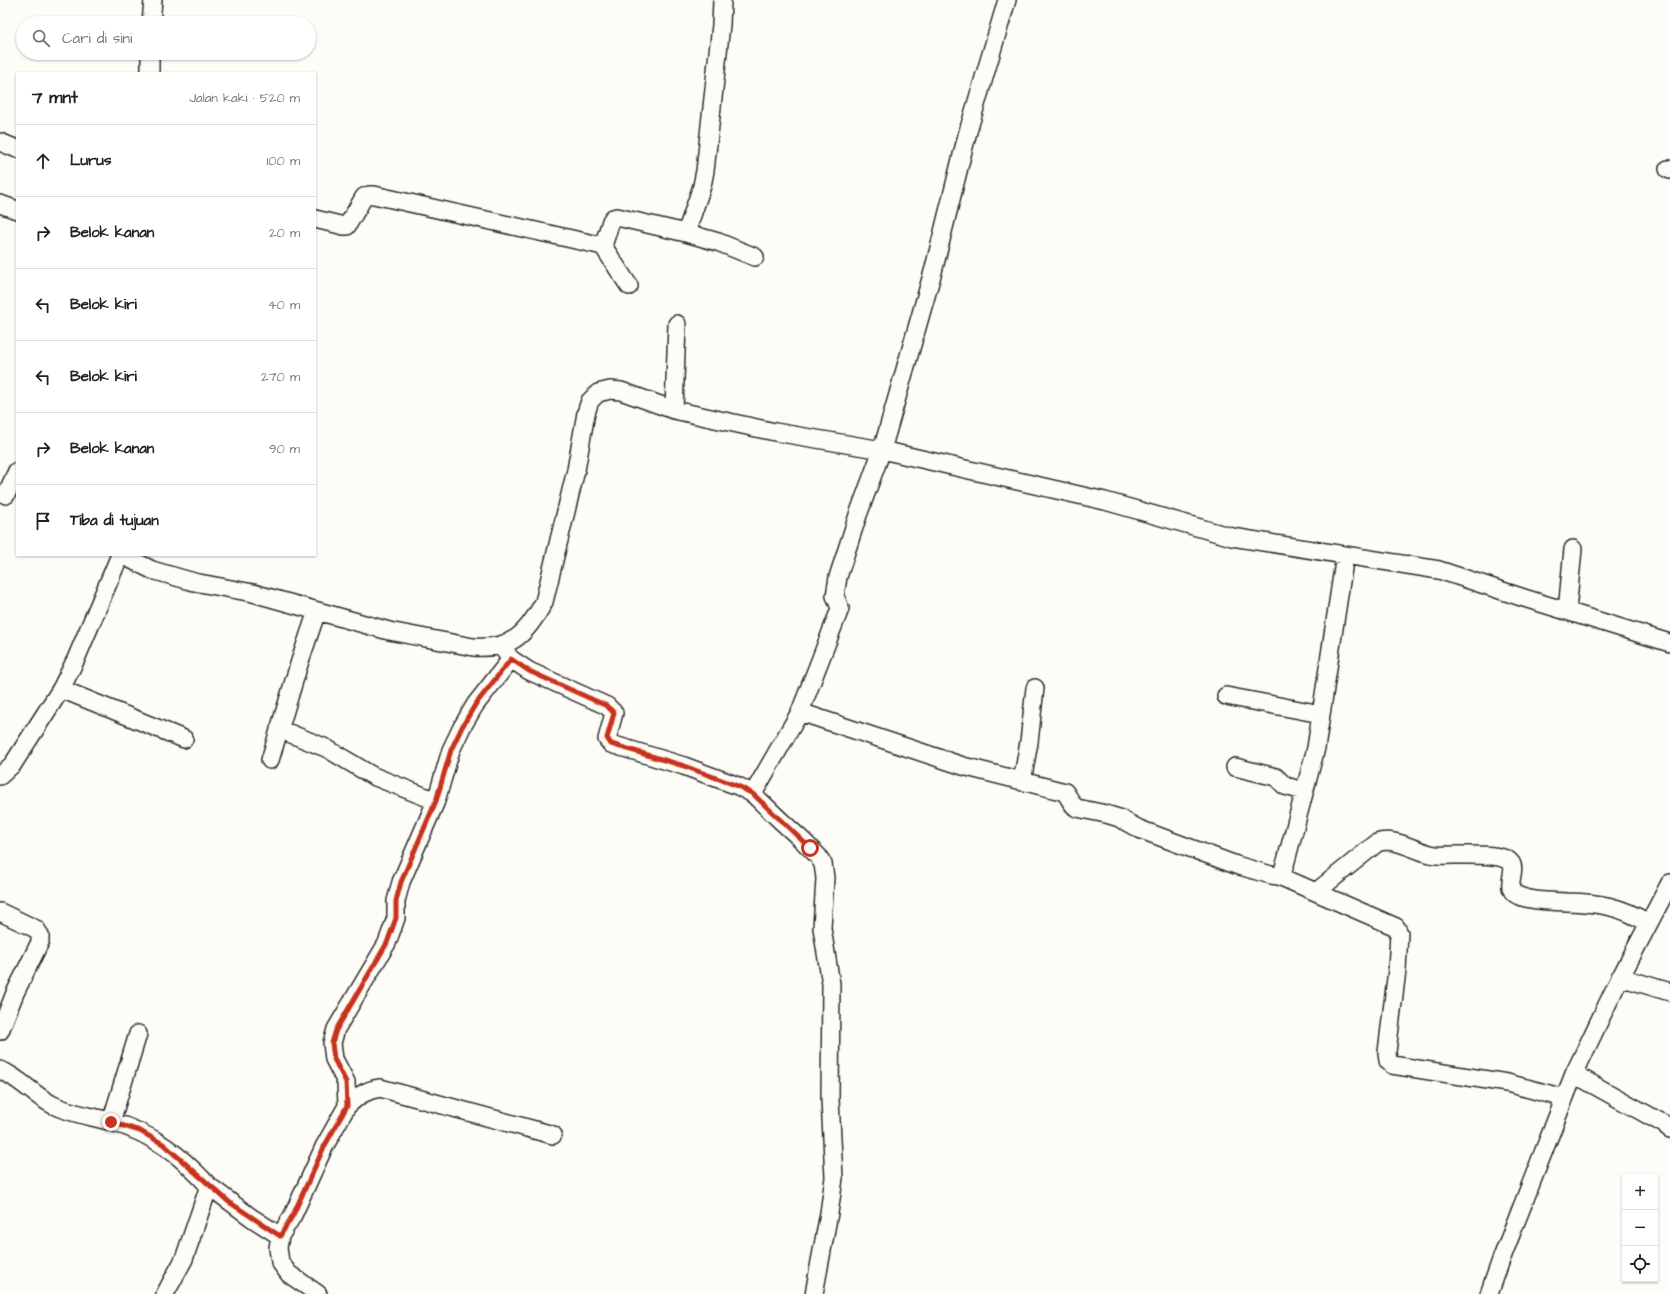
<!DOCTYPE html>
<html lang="id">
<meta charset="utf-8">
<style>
body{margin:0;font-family:"Architects Daughter",sans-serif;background:#f2f2f2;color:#202124}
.controls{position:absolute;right:12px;bottom:12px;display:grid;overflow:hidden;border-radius:0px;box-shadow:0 1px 3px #0004}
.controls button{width:36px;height:36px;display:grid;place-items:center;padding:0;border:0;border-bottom:1px solid #e0e0e0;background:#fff;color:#202124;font:20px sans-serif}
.stop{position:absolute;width:12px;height:12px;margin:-9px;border:3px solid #c8321e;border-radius:50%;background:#fff}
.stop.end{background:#c8321e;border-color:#fff;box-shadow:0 1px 4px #0008}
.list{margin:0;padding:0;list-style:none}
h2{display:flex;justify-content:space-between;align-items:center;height:52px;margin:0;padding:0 16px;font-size:17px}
h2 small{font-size:13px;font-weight:400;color:#757577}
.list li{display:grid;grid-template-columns:26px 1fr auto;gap:12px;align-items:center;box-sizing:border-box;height:72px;padding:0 16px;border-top:1px solid #e0e0e0}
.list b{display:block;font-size:15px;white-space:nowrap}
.list em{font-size:13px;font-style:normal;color:#757577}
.icon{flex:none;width:22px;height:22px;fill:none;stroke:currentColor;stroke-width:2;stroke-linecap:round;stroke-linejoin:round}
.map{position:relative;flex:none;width:1670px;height:1294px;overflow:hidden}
.search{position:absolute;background:#fff;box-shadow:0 1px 3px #0004;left:16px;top:16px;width:300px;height:44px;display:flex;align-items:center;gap:10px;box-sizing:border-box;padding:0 14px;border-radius:22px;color:#757577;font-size:15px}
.panel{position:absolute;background:#fff;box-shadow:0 1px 3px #0004;left:16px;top:72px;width:300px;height:484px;border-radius:0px}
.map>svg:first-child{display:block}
</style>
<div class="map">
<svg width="1670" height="1294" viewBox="0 0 1670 1294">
<rect width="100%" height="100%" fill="#fdfcf7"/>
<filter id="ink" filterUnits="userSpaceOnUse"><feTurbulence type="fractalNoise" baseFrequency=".025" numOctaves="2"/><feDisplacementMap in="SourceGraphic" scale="8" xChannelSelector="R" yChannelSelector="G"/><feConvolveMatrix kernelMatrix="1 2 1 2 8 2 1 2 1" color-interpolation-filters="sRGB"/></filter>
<g filter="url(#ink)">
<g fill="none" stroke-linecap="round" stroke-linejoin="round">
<g stroke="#2b2b2b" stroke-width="20">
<path id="minor" d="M151,23l2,-23
M150,73v-20
M0,142l17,7
M1668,169l2,1
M0,204l17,6
M315,219l29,7h3l17,-29 5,-2h5l229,51 26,40
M686,233l16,-47 3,-15 16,-146 1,-25
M603,246l8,-25 2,-3 4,-1 69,16 32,9 37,15
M674,410l3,-86
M6,495l11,-24
M120,555l-44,104 -15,30 123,50
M122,555l30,15 42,12 59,11 136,38 84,16c38,3 53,-12 71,-45l32,-132 10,-57 4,-12 8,-8 12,-3 11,1 53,19 101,22 107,18 223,51 127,36 207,33 85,28 146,45
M1567,611l6,-62
M501,646l10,13 18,12 78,35 7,7 -7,26 4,5 73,22 54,20 15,8 27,26 22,20 16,16 5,8 2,14 -3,50 9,56 -1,115 4,79 -5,35 -15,81
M1226,696l95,18
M800,712l163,54 102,26c4,5 7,14 12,16l29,6 13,4 20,11 97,36 35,10 8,1 4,-5 3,-10 30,-113 29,-193
M279,729l47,19 47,28 63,25
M270,760l30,-99 17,-50
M1235,767l41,10 9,9 19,5
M0,776l13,-12 48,-75
M1022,782l7,-40 6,-54
M753,794l47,-82 38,-98 2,-6 -5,-12 3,-19 20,-62 24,-65 52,-182 33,-133 40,-135
M1279,876l117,51 3,6 -2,37 -10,82 1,9 4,4 115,18 57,15
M1316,892l61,-49c19,-7 40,10 59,12 16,1 59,-3 72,5 14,9 -10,30 14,37 15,5 30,4 45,5 33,1 53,4 81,21
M0,912l36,17 4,6v7l-25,51 -15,38
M1620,977l50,15
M0,1070c19,7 34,26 53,35 18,9 39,11 59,17 42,12 68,33 97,64l-25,73 -19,35
M1574,1074l90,50 6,5
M347,1106c11,-10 19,-16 33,-18l173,47
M111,1122l27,-88
M209,1186l43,32 28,18
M318,1294l-29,-20 -9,-12 -2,-14 2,-12 13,-21 31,-68 23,-41 -1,-24 -12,-23 -2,-16 4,-14 51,-86 9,-25v-17l5,-19 35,-81 15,-51 11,-23 13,-22 36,-46
M1489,1294l12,-34 73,-186 42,-88 54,-103"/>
</g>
<use href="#minor" stroke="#fdfcf7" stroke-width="17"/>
</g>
</g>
<g fill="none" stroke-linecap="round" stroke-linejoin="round" filter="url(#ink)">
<path stroke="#c8321e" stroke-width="5" d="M111,1122l29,9 23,13 66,58 51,34 13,-21 31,-68 23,-41 -1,-24 -12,-23 -2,-16 4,-13 51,-87 9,-25v-17l5,-19 35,-81 15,-51 11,-23 13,-22 36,-46 18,12 78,35 7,7 -7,25 4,6 73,22 54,20 15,8 57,54"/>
</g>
</svg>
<div class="controls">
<button>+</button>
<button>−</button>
<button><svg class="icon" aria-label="locate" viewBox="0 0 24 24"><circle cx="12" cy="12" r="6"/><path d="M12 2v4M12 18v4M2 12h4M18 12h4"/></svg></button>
</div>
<div class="stop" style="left:810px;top:848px"></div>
<div class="stop end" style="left:111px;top:1122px"></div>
<div class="search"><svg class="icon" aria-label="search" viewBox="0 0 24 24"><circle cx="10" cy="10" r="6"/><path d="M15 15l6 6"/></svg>Cari di sini</div>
<section class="panel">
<h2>7 mnt<small>Jalan kaki · 520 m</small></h2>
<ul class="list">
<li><svg class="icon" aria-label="ahead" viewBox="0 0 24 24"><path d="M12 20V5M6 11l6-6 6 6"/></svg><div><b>Lurus</b></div><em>100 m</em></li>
<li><svg class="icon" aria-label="right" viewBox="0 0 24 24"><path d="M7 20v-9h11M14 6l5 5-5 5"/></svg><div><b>Belok kanan</b></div><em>20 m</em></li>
<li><svg class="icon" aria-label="left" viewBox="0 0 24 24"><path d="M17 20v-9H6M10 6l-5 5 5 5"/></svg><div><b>Belok kiri</b></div><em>40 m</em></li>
<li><svg class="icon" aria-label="left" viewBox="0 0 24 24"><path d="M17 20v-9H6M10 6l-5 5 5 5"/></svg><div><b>Belok kiri</b></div><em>270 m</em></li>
<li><svg class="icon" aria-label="right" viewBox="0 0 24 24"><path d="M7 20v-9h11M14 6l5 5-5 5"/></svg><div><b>Belok kanan</b></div><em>90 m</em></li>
<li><svg class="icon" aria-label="arrive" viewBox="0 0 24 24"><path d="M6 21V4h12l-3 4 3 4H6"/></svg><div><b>Tiba di tujuan</b></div></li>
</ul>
</section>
</div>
